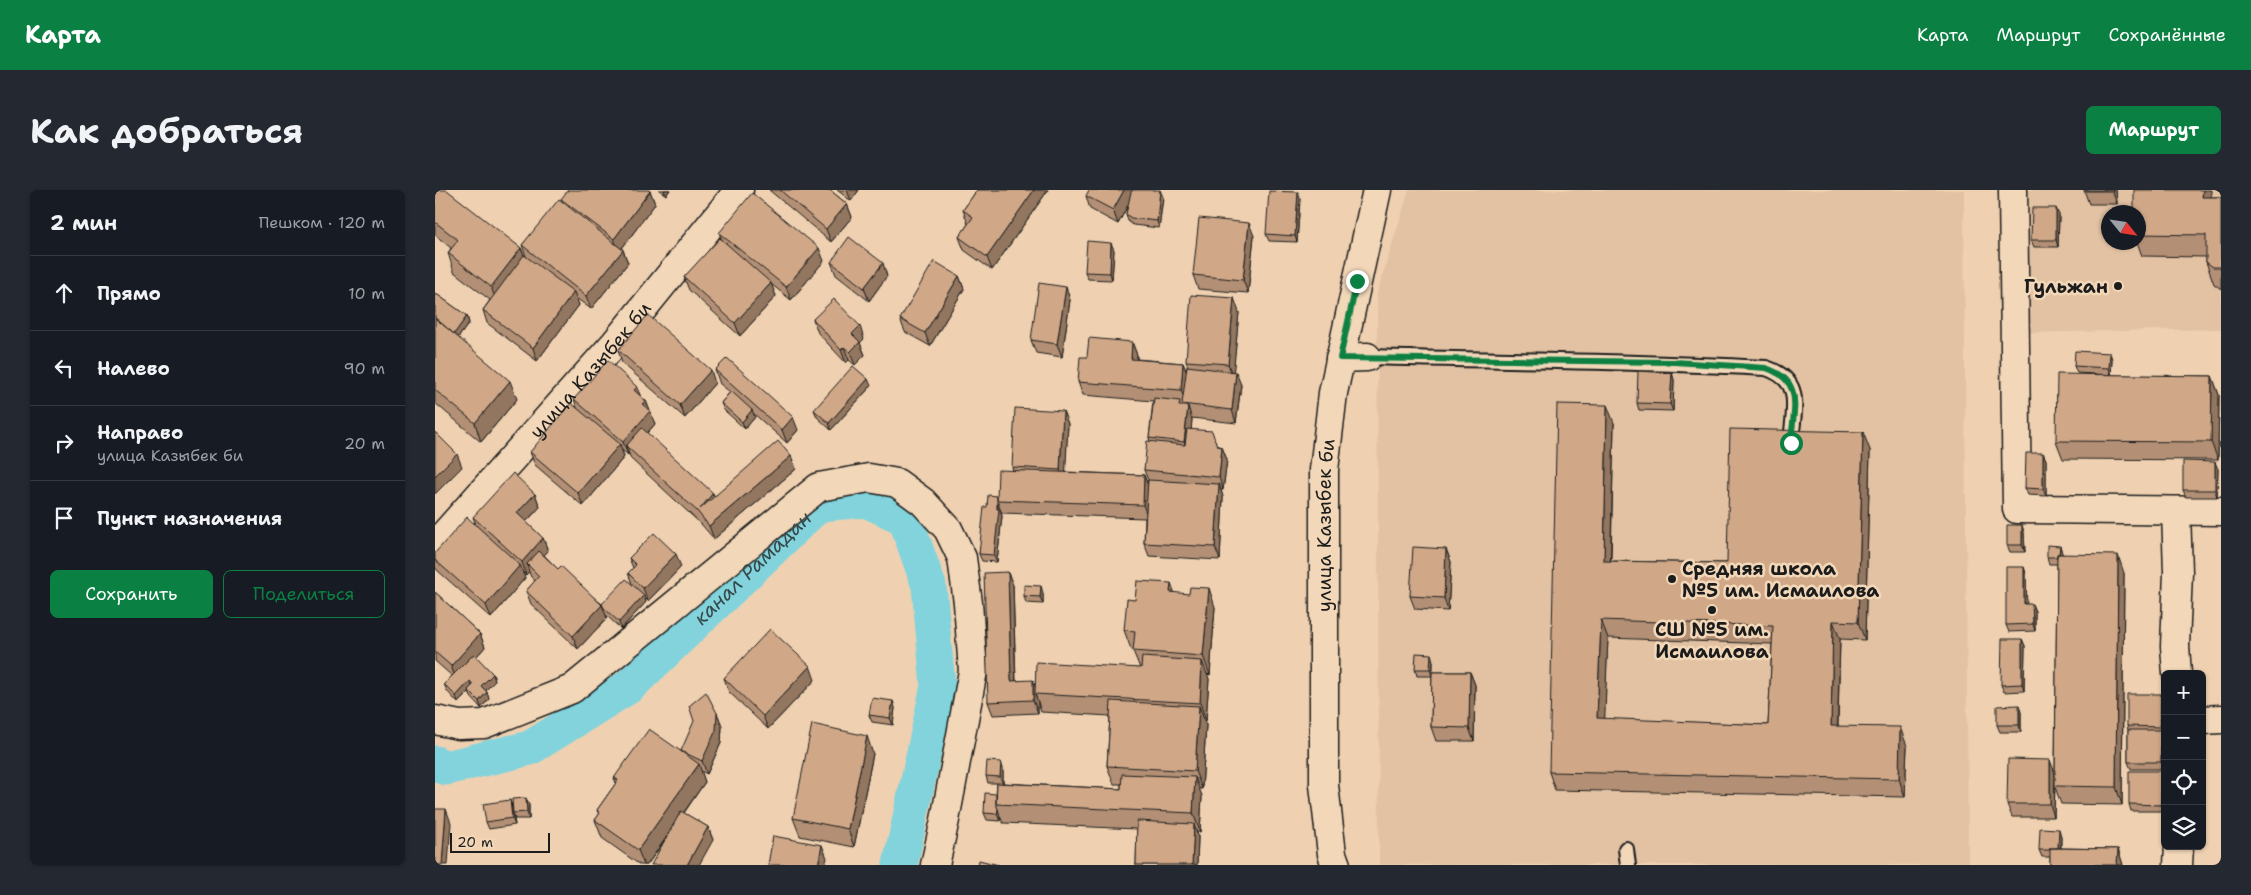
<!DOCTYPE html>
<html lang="ru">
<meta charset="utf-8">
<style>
body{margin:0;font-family:"Shantell Sans",sans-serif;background:#242831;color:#f1f3f6}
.controls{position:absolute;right:15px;bottom:15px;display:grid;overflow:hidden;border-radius:8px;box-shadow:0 1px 4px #0004}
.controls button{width:45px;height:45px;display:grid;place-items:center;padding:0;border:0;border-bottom:1px solid #363941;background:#171b24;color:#f1f3f6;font:25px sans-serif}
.compass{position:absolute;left:1666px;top:15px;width:45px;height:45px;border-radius:50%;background:#171b24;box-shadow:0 1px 4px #0004;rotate:120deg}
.scale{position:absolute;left:15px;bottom:12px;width:100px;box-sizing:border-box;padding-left:5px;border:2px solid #1c1c1c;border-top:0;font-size:14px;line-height:18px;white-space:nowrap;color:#1c1c1c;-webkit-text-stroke:4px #f2d7b8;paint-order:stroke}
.stop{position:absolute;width:15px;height:15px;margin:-11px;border:4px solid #0b8043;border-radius:50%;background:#fff}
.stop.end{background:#0b8043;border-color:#fff;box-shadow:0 1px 5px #0008}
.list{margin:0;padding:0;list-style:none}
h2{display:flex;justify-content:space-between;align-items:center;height:65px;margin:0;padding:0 20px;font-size:21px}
h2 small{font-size:16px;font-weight:400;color:#9ea1a6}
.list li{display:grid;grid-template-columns:32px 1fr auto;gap:15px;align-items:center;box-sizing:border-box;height:75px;padding:0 20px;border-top:1px solid #363941}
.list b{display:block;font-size:19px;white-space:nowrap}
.list p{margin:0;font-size:16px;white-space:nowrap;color:#9ea1a6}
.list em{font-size:16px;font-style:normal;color:#9ea1a6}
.actions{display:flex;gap:10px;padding:15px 20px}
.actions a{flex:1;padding:11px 0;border:1px solid #0b8043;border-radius:8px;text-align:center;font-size:18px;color:#0b8043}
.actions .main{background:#0b8043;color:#fff}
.icon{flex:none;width:28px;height:28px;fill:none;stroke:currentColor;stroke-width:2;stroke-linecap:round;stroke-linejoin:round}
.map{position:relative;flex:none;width:1786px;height:675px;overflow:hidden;border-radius:8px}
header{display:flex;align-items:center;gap:30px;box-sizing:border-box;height:70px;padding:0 25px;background:#0b8043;color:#fff}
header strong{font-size:24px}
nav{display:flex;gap:28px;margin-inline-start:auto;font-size:18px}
.intro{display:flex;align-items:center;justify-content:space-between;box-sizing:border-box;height:120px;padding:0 30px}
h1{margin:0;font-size:35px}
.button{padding:12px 22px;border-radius:8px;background:#0b8043;color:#fff;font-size:18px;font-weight:700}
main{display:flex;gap:30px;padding:0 30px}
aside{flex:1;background:#171b24;border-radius:8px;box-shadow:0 1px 4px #0004}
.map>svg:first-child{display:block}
</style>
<header>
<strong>Карта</strong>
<nav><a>Карта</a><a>Маршрут</a><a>Сохранённые</a></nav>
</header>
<div class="intro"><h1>Как добраться</h1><a class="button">Маршрут</a></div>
<main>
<aside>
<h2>2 мин<small>Пешком · 120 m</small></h2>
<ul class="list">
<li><svg class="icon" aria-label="ahead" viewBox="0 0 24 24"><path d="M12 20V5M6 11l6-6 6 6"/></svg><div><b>Прямо</b></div><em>10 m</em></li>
<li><svg class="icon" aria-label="left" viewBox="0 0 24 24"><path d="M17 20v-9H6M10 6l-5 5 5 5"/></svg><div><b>Налево</b></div><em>90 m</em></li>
<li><svg class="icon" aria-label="right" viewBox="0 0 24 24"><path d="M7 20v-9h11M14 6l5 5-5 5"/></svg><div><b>Направо</b><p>улица Казыбек би</p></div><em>20 m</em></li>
<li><svg class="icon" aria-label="arrive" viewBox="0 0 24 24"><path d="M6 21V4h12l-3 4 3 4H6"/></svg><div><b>Пункт назначения</b></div></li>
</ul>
<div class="actions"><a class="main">Сохранить</a><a>Поделиться</a></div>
</aside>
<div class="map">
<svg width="1786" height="675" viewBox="0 0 1786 675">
<rect width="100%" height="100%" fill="#efd1b1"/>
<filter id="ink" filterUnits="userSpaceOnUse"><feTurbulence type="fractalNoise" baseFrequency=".02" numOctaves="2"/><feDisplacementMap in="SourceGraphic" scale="10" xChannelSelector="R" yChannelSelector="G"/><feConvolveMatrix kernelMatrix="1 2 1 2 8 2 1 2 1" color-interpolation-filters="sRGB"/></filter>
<g filter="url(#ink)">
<path fill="#e2c2a2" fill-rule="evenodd" d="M974,0h555l4,675h-589l-2,-572z
M1583,0h203v139l-206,4zM1674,22h30v30h-30z"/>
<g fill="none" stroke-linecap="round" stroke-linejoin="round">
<path stroke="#82d3dc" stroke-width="35" id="s1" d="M0,573l11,5 84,-20 98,-61 191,-183 47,-4 39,18 24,68 9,100 -38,179"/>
<g stroke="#1c1c1c" stroke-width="18">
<path id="service" d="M932,167c133,4 266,3 399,11 39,13 27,41 25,75
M1191,659l2,16"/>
</g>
<g stroke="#1c1c1c" stroke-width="31">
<g id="minor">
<path d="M1578,0l4,319 204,2"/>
<path d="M905,168l27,-1"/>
<path d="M1741,321l2,61 -3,74 2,28"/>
<path id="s2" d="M0,355l180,-202 124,-153"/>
<path d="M0,530l24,5 25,-1 88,-35 247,-202 50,-9 28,5 26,19 25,27 14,29 6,45 5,68 -28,149 -10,45"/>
<path d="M1767,530l19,-1"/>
<path id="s3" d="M901,675l-4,-11 -8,-69v-315l9,-77 44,-203"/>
<path d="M1743,675l1,-19"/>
</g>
</g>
<use href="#service" stroke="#f2d7b8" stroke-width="14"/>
<use href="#minor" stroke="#f2d7b8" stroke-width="28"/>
</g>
<path fill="#b39075" stroke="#1c1c1c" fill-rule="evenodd" d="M0,0l86,58 3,7 2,1 -4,-11 40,-44 -1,-2 89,-8 5,13 -33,44 1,2 5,13 -37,46 -15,-11 3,7 -42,56 -50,-38 -4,-13 7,-10 -36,-28 -6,-19 3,-5 -16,-13z
M224,0h11l-4,5z
M334,0h61l17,14 5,13 -21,25z
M402,0h22l-8,11z
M542,0h71l-56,80 -28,-20 -5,-13 9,-13 -5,-14z
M1649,0h32l1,14h-28z
M651,6l77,1 -4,31 -26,-3 -5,-4 -2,-7 2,-9 -10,19 -28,-15z
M1776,7h10v92l-7,-5 -8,-22v-5l-64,-1 -5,-14h2v-30z
M865,9l-3,43 -28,-1 -3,-7z
M1624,25l-1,32h-24l-3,-7z
M284,43l105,28 -33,39 -20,-16 5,12 -36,40 -51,-46 -5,-13 38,-37z
M819,46l-6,57 -50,-4 -5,-14z
M679,60l-2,30 -24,-1 -3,-7z
M396,72l56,14 -18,25 -33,-26z
M524,86l5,13 -34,57 -25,-14 -5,-13z
M631,97l4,13 -8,57 -26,-4 -5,-13z
M0,103l32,23 2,7 -11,15 59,61 -36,43 -46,-39z
M804,122l-6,59 8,14 -5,38 -44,-5 -1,11 27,17 4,1 5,13 -4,30h-2l2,7 -3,63 -71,-4 -5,-13 1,-25 -143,-5 -2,-4v3l2,4 -5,46 -15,-1 -3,-7 8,-47 10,-11 16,-25 -1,-4 51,-56 5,13 -3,48 79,3 3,9 1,-4 -4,-10 6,-29 -1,-3 4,-37 -70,-6 -5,-13 9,-25 45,-15 5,13v4l46,4 3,8 2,-4 -2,-6z
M378,129l51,20 -4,4 5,12 -10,10 -6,-5 -3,3 -28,-30z
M183,160l97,33 -30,35 -63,-55z
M1675,163l2,7 -1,15 101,1 7,19 -1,65 -155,-1 -7,-18 55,-66 -34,-2 -3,-7z
M280,180l83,60 -11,13 -34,-30 2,4 -10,12 -21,-19 -3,-7 9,-11 -10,-8z
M1237,183l2,7 -1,31 -34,-1 -2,-7z
M436,196l-40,44 -14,-13 -3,-7z
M206,206l5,5 9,23 -8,9 67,63 77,-40 5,13 -82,70 -12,-14 -71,-66 -2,-5 -1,1 -6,-5 2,7 -41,49 -48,-41 -5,-13 47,-44 -3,-9z
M1179,233l-3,138 116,2 143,-113 -5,190 -25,-1 -2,87 69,20 -2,51 -350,-7 -6,-18zM1173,448l164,6 -4,81 -164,-6z
M1608,263l3,7v36l-18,-1 -3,-7z
M1783,279l-1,28h-31l-3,-7z
M100,304l5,13 -14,15 17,16 5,13 -4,4 14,14 44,35 30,-20 -4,-11 5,-5 -4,-10 52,9 -33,34 -3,-3 1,4 -25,27 -15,-14 1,3 -29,31 -47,-45 -5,-13 9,-10 -4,-4 -2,-5 -3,3 -3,-3 2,6 -34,40 -54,-48 -2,-4v-13l41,-28 -3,-8z
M1589,342l1,20h-15l-3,-7z
M1625,356l2,8 62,19 -2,232 -61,-1 -6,-17 -1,30h-42l-5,-13 48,-32 2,-208h-8l-2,-7z
M1011,359l5,13 -3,49 -33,-2 -5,-13z
M1589,377l2,7v30l9,7v20l-26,1 -3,-7z
M578,395l3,96 19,6 105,-19 -7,-17 1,-2h-3l-7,-19 11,-30 39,-7 41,14 -5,68 -3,-1 2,5 -3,42h-2l2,4 -4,64h-3l3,7 -2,36h-3l1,5 -1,28h-61l1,-36 -134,-6 -3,-7v5l-13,-1 -3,-7 12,-19 1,-11h-9l-2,-7 15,-14 2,7v14l118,6v-5h-7l-7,-18 3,-50 -69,-4 -3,-10v11l-45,2 -5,-13z
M0,402l45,42 5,13 -9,10 17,17 2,7 -9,9 3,9 -8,9 -10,-11 -2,-5 -11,11 -11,-12 -3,-7 8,-8 -17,-15z
M608,403v11l-17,-1 -2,-7z
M1587,449l3,7 -1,45 -20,1 -3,-7z
M998,471v11h37l5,13 -1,56h-38l-5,-14 1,-51h-15l-2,-7z
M289,488l91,2 -47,49 -39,-37z
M458,511l2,7 -2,17 -21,-3 -3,-7z
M1728,511v33l1,3v32h-33l-3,-7v-32l-1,-4z
M1586,522v20h-21l-3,-7z
M282,523l5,13 -1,17 -14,31 -6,-3 4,11 -21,31 24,14 5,13 -47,-1 -19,26h-7l-38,-27 -7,-18 4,-5 -2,-5 19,-27 -2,-5 67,-27z
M438,564l-19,93 -54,-11 -7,-18z
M1729,588l-1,33h-32l-2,-7z
M75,610l3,11 16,-6v14h-14l-2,-6 2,12 -26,4 -3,-7z
M1626,646v12l57,1 5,16h-73v-8h-8l-3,-7z"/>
<path fill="#92765f" stroke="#1c1c1c" d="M229,0h6l-4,5z
M412,0h12l-8,11z
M599,0h14l-56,80 -5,-13z
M689,0h12l-18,34 -5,-14z
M725,0l3,7 -4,31 -2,-7z
M1677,0h4l1,14z
M1768,0h8l-1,29 -8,-22z
M215,1l5,13 -36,48 -5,-13z
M863,2l2,7 -3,43 -2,-6z
M412,14l5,13 -21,25 -5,-13z
M1621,18l3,7 -1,32 -2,-7z
M814,33l5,13 -6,57 -5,-13z
M676,53l3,7 -2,30 -2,-7z
M86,58l7,19 -30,38 -7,-18z
M384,58l5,13 -33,39 -5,-13z
M188,60l5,13 -37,46 -5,-13z
M448,73l4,13 -18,25 -5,-13z
M524,86l5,13 -34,57 -5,-13z
M336,93l5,13 -36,40 -5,-13z
M631,97l4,13 -8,57 -5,-13z
M139,102l5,13 -42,56 -4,-13z
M799,108l5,14 -6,65 -5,-13z
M32,126l2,7 -14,19 -2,-7z
M425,136l4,13 -4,4 5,12 -10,10 -5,-13 2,-18z
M697,152l5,13 -1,17 -5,-13z
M409,157l5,13 -3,3 -5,-13z
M1675,163l2,7 -1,15 -2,-7z
M748,173l5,13 -2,27 -5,-13z
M276,180l4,13 -30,35 -5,-13z
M801,182l5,13 -5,38 -4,-13z
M1237,183l2,7 -1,31 -3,-7z
M1777,186l7,19 -1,65 -7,-18z
M433,189l3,7 -40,44 -2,-7z
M75,191l7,18 -36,43 -6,-19z
M202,197l5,13 -8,-10z
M211,211l9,23 -24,27 -5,-5 3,8 -1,1 -5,-13 19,-38z
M1172,215l7,18 -4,156 -6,-18z
M753,216l4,14 -3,35 -5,-13z
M317,220l3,7 -10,12 -3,-7z
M628,221l5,13 -3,59 -5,-13z
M358,227l5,13 -11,13 -5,-13z
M1428,242l7,18 -5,190 -7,-18z
M185,254l4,13 -41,49 -5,-13z
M787,257l5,13 -4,30 -4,-13z
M1608,263l3,7v36l-3,-7z
M22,264l5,13 -27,27v-18z
M356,266l5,13 -82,70 -5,-13z
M1780,272l3,7 -1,28 -2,-7z
M709,285l5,13 -1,30 -5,-13z
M784,294l4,13 -3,63 -5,-13z
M278,303l5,13 -13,16 -5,-13z
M100,304l5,13 -19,20 -4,-14z
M563,312l4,14 -5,46 -3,-7z
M1587,335l2,7 1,20 -3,-7z
M108,348l5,13 -16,18 -5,-5 2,8 -3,3 -4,-13z
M1625,356l2,7v11l-3,-7z
M1011,359l5,13 -3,49 -4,-13z
M241,364l5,13 -33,34 -5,-13z
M1683,365l6,18 -2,232 -6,-18z
M85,375l5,13 -34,40 -5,-13z
M1589,377l2,7 1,37 -3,-7z
M573,382l5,13 3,109 -5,-13z
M736,393l7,19 -8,-10z
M606,396l2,7v11l-3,-7z
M774,398l6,19 -5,68 -7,-19z
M209,405l2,7 -25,27 -2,-7z
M1597,414l3,7v20l-2,-7z
M167,415l5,13 -29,31 -5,-13z
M1166,430l7,18 -4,99 -7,-19z
M1398,431l7,18 -3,105 -6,-18z
M45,444l5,13 -29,33 -5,-14z
M1587,449l3,7 -1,45 -2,-7z
M996,464l2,7 -1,15 -2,-7z
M767,471l7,18 -3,42 -6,-18z
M375,476l5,14 -47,49 -5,-13z
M1035,482l5,13 -1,56 -5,-13z
M58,484l2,7 -12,12 -2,-7z
M598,490l5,13 -3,1 3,8v11l-5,-13z
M35,491l2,7 -14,15 -2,-7z
M52,502l2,7 -8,9 -2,-7z
M1726,504l2,7v33l-3,-7z
M458,511l2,7 -2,17 -3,-7z
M1584,515l2,7v20l-2,-7z
M764,516l7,19 -4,64 -7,-18z
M282,523l5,13 -1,17 -14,31 -5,-13z
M1465,537l7,19 -2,51 -6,-18z
M1726,540l3,7v32l-3,-7z
M432,546l6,18 -19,93 -6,-18z
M1615,570l5,13 -1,44 -4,-13z
M566,572l2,7v15l-3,-7z
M264,574l6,18 -58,83h-3l-6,-15z
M1727,581l2,7 -1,33 -2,-6z
M760,587l7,19 -2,36 -7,-19z
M91,608l3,7v14l-2,-7z
M75,610l2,7 3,18 -3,-7z
M11,619l5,14 -3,42h-6z
M563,619l2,7v5l-3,-7z
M759,634l4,13 -1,28h-5z
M273,637l5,13 -14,25h-12z
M1624,639l2,7 -1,21 -2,-7z
M387,655l5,13 -2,7h-7z
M1683,659l5,16h-6z"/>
<path fill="#d0a888" stroke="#1c1c1c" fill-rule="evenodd" d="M0,0h12l74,58 -30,39 -43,-34 10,-13 -23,-18z
M133,0h81l1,1 -36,48 -53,-40z
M345,0h50l17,14 -21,25z
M542,0h57l-47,67 -28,-20 14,-20 -10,-7z
M654,0h35l-11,20 -27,-14z
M698,0h27l-3,31 -26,-3 -5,-4 5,-22z
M1649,0h28v1h-28z
M1699,0h69l-1,7h19v70h-8l-7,-5v-27l-67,-1v-22h-5z
M834,1l29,1 -3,44 -29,-2z
M317,3l67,55 -33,39 -67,-54z
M124,9l64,51 -37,46 -64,-51z
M1597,18h24v32h-25z
M764,28l50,5 -6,57 -50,-5z
M414,47l34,26 -19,25 -33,-26z
M285,48l51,45 -36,40 -51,-46z
M652,51l24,2 -1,30 -25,-1z
M89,65l50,37 -41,56 -50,-38z
M499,71l25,15 -34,57 -25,-14z
M604,93l27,4 -9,57 -26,-4z
M0,103l32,23 -13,18 -19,-16z
M756,105l43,3 -6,66 -42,-3z
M399,109l26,27 -8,8 8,8 -10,10 -6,-5 -3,3 -28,-31z
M213,125l63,55 -31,35 -62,-55z
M0,128l75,63 -35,42 -40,-33z
M654,148l43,4 -1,17 52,4 -2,27 -103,-8 2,-25h7z
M1640,161l35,2 -1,15 -35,-2z
M292,168l66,59 -11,13 -67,-60z
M173,170l29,27 -3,3 12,11 -4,3 8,7 -27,31 -49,-43z
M418,176l15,13 -39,44 -15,-13z
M752,176l49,6 -4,38 -50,-6z
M1203,181l34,2 -2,31 -33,-1z
M1622,184l155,2 -1,66 -155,-1z
M296,201l21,19 -10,12 -21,-19z
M719,208l26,3 -1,5h9l-4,36 -35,-4z
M136,213l49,41 -42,49 -48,-41z
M1122,214l50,1 -3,156 123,2 3,-134 133,3 -5,190 -25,-1 -2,105 69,1 -1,52 -350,-7zM1166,430l172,6 -5,99 -171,-7z
M580,218l48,3 -3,59 -48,-3z
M207,238l71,65 -13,16 78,-68 13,15 -82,70 -12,-15 -71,-65z
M752,239l25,2 5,15 5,1 -3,30 -75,-7 3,-29 38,4z
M0,242l22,22 -22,22z
M1591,263h17v36l-18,-1z
M1748,271l32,1v28h-32z
M563,280l146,5 -1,30 -146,-5z
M78,283l22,21 -18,19 26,25 -21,24 -49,-45z
M713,290l71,4 -4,63 -71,-4z
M553,305l9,1v13h2l-5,46 -15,-1 5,-47h3z
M32,327l53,48 -34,40 -51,-45v-7z
M1572,335h15v20h-15z
M219,343l22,21 -33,34 -15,-15 8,-8 -7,-7z
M1612,355l13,1 -1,8h-2v3h-10z
M978,357l33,2 -2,49 -34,-2z
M104,361l19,18 3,-3 41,39 -29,31 -47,-45 13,-15 -12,-12z
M1622,364l61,1 -2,232 -61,-1z
M1571,377h18v37h8l1,20 -27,1z
M573,382l3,109 22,-1v20l-45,2 -4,-129z
M191,389l18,16 -25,27 -15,-14 -2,-4z
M702,391l34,2 -1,9 19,2 1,-7 19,1 -6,68 -70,-5 2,-20 -11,-1 3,-31 8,1z
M589,395l17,1 -1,11 -16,-1z
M0,402l45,42 -29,32 -16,-14z
M335,439l40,37 -47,50 -39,-38z
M1567,449h20v45l-21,1z
M981,463l15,1 -1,15h-15z
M39,464l19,20 -12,12 6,6 -8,9 -11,-11 5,-5 -3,-4 -14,15 -12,-12z
M707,467l60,4 -2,42 -165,-9 1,-32 105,6z
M997,482h38l-1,56 -38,-1z
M271,502l11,21 -1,17 -14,31 -21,-10 13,-30 -5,-15z
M1692,504h34l-1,33 -33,-1z
M437,508l21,3 -3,17 -21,-3z
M676,511l88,5 -4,65 -88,-5z
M1584,515v20h-22v-19z
M377,534l55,12 -19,93 -55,-11z
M214,539l50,35 -61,86 -43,-30 5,-7 -3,-3 21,-30 -4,-2z
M1693,540h33v32h-33z
M1573,569l42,1v44h-43z
M552,571l14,1 -1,15 -14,-1z
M1694,581h33l-1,34 -32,-1z
M687,584l73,3 -2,36 -197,-9 1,-21 124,6z
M550,603l11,1v10l2,5 -1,5 -13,-1z
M91,608l1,14 -14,1 -1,-14z
M75,610l2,18 -26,4 -3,-18z
M0,619h11l-4,56 -7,-1z
M246,621l27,16 -21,38h-36z
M702,631l57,3 -2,41h-56z
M1605,638l19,1 -1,19h-8v2h-11z
M338,646l49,9 -4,20h-50z
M1615,658l68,1 -1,16h-67z
M544,670l20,5h-21z"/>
</g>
<g fill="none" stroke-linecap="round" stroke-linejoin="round" filter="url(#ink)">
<path stroke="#0b8043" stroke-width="6" d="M922,91l-17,77 335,4 91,6c39,13 27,41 25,75"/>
</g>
<g fill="#1c1c1c" stroke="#f2d7b8" stroke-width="2">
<circle cx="1683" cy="96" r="5"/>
<circle cx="1237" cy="389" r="5"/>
<circle cx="1277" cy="420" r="5"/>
</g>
<g text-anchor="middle" stroke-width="5" stroke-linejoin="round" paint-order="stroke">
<g font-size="19" font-weight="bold" fill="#1c1c1c" stroke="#f2d7b8" text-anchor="end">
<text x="1673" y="103">Гульжан</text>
<text x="1247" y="385" text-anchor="start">Средняя школа<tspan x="1247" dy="22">№5 им. Исмаилова</tspan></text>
<text x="1277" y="446" text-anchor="middle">СШ №5 им.<tspan x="1277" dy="22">Исмаилова</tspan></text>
</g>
<g font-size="19" fill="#1c1c1c" stroke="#f2d7b8">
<text dy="7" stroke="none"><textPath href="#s2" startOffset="234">улица Казыбек би</textPath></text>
<text dy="7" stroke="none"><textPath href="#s3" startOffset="341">улица Казыбек би</textPath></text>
</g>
<g font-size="20" font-style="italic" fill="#364a4c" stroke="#f2d7b8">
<text dy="7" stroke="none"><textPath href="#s1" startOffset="386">канал Рамадан</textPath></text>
</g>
</g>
</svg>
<div class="controls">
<button>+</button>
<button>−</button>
<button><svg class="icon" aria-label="locate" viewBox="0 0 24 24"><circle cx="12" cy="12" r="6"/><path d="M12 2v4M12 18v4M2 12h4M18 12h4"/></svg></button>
<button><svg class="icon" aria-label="layers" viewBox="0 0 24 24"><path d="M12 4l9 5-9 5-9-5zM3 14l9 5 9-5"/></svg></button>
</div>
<svg class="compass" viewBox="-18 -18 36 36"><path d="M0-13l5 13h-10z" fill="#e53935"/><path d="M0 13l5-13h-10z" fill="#9ea1a6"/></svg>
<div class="scale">20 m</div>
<div class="stop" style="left:1356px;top:253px"></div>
<div class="stop end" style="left:922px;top:91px"></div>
</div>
</main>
